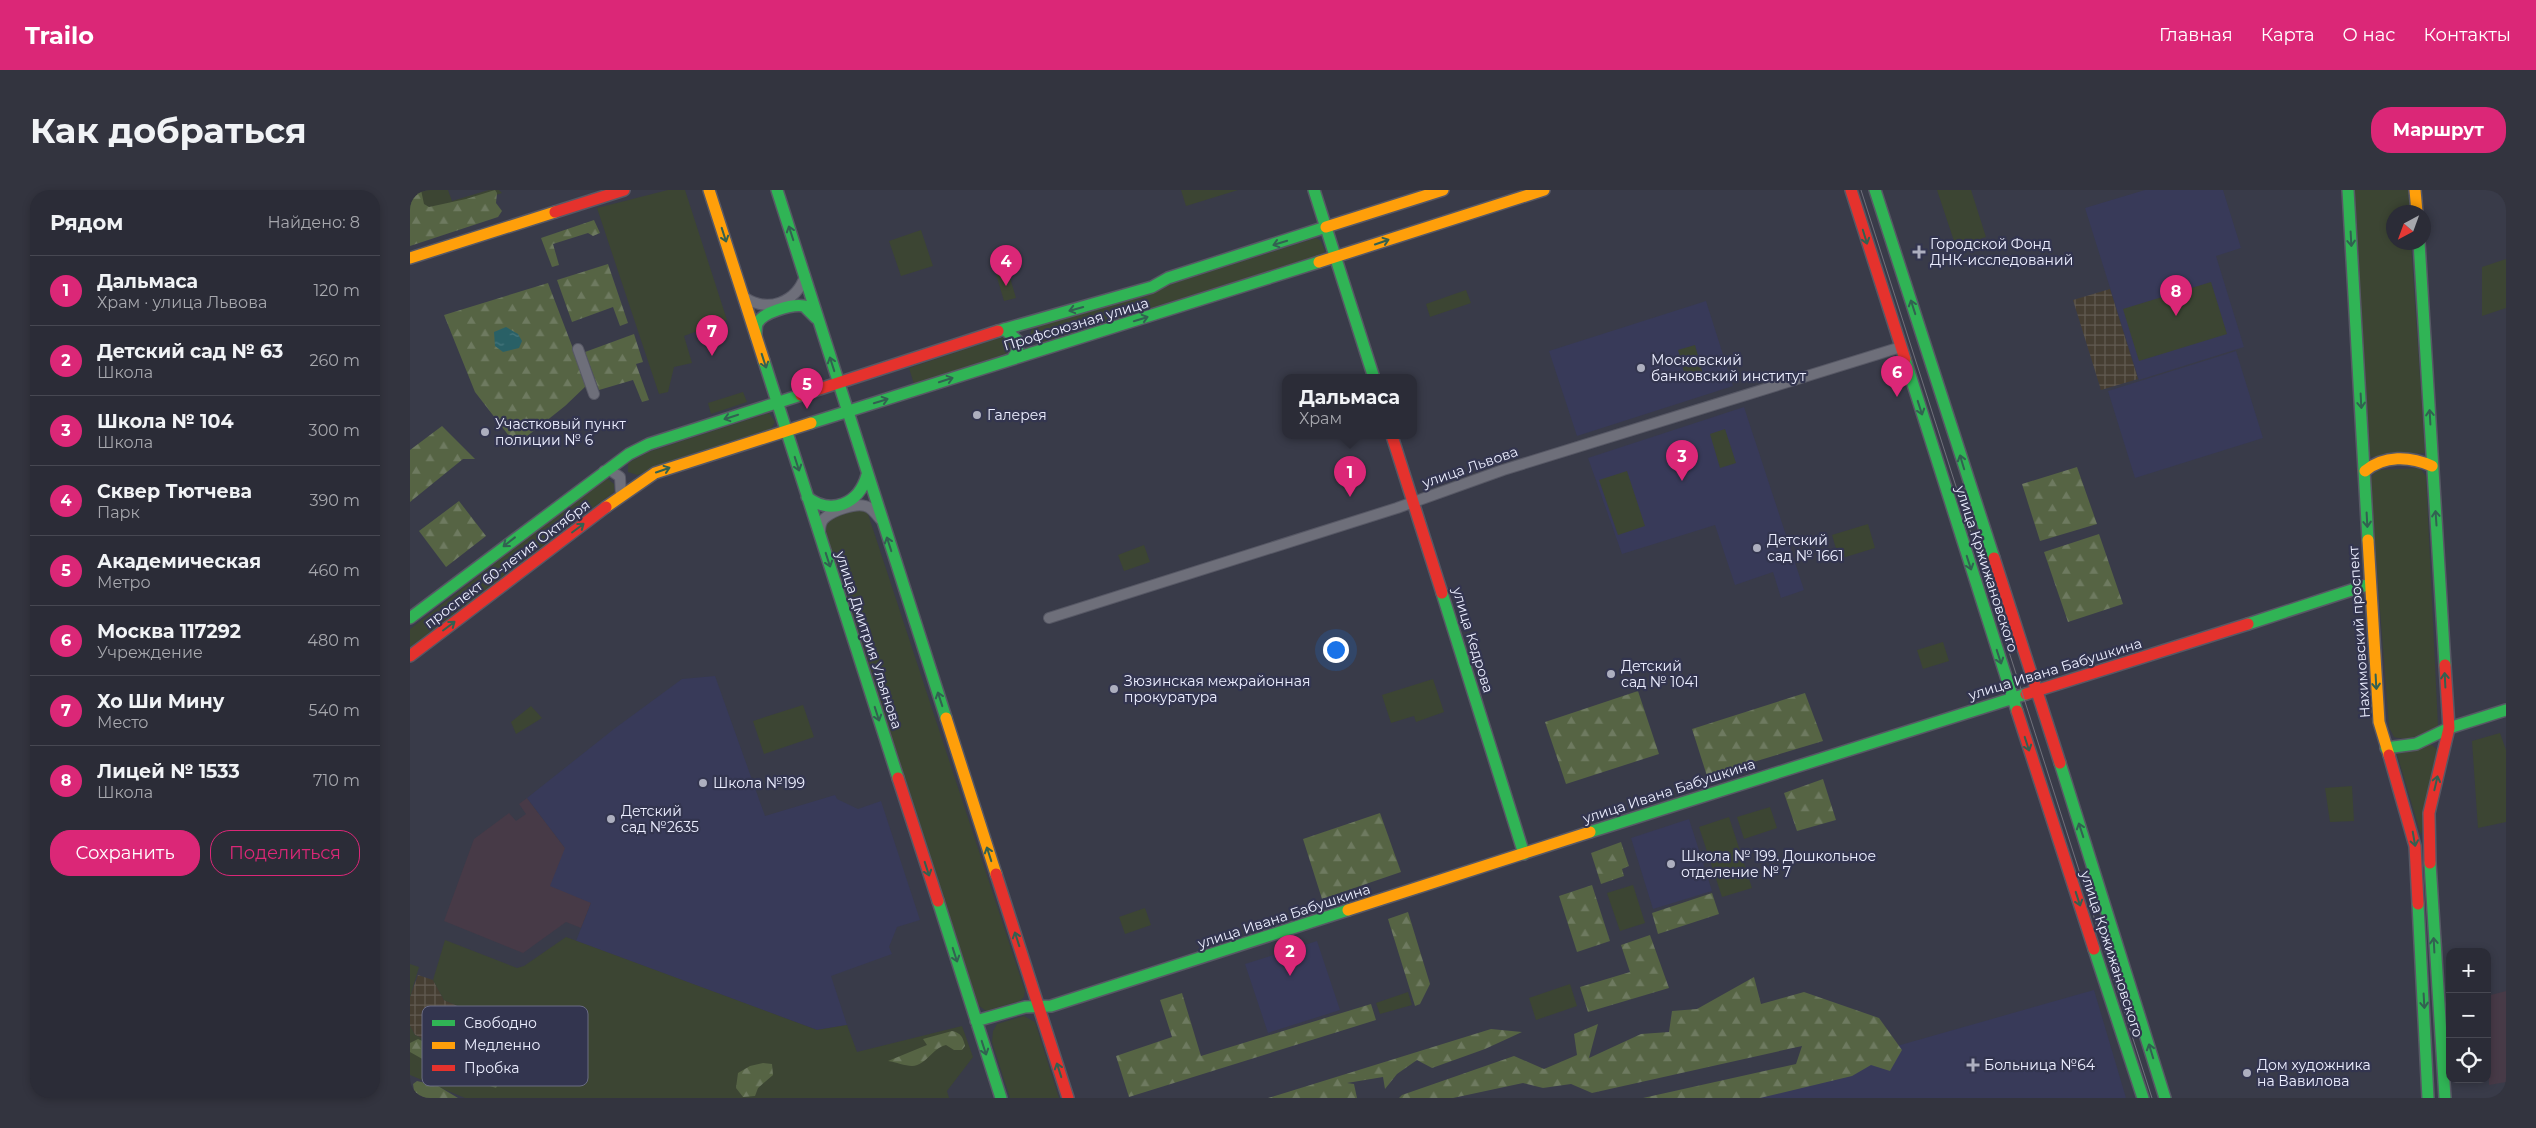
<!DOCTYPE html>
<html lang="ru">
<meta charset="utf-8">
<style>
body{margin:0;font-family:Montserrat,sans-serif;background:#33343f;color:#f1f3f6}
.controls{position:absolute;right:15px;bottom:15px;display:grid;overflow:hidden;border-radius:10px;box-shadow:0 2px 8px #0003}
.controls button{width:45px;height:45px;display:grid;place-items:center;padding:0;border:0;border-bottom:1px solid #474852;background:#2b2c37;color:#f1f3f6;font:25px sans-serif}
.compass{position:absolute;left:1976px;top:15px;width:45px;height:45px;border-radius:50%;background:#2b2c37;box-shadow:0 2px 8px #0003;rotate:221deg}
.you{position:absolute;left:925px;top:459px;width:18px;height:18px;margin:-12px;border:4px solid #fff;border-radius:50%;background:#1a73e8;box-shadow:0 0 0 8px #1a73e833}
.badge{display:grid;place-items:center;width:32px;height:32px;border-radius:50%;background:#db2777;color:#fff;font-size:16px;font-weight:700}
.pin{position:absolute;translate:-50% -41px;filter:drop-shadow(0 1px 2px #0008)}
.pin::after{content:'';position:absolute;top:26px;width:18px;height:15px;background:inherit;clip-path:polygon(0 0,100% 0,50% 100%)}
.popup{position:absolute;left:872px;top:184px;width:135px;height:65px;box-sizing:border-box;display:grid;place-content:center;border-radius:10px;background:#2b2c37;filter:drop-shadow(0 1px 4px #0005);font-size:16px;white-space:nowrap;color:#a6a7ad}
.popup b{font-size:19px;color:#f1f3f6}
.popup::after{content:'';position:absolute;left:50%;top:100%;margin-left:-10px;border:10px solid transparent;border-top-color:#2b2c37}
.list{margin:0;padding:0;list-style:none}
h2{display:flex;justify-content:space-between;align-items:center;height:65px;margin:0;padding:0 20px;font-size:21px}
h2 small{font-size:16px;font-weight:400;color:#a6a7ad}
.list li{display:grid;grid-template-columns:32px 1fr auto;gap:15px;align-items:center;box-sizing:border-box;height:70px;padding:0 20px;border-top:1px solid #474852}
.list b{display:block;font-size:19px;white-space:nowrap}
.list p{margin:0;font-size:16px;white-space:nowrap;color:#a6a7ad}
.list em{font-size:16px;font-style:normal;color:#a6a7ad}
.actions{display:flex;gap:10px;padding:15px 20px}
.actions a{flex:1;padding:11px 0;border:1px solid #db2777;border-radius:20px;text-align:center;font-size:18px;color:#db2777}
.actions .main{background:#db2777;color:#fff}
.icon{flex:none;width:28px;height:28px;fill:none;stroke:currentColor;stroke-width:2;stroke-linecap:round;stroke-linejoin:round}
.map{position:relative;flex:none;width:2096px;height:908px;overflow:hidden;border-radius:20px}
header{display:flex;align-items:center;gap:30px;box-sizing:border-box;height:70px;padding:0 25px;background:#db2777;color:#fff}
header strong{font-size:24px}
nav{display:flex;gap:28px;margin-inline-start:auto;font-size:18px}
.intro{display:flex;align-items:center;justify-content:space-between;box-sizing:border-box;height:120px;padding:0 30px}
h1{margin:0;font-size:35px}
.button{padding:12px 22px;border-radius:20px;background:#db2777;color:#fff;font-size:18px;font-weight:700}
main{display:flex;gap:30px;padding:0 30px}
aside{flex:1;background:#2b2c37;border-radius:20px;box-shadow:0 2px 8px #0003}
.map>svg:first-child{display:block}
</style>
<header>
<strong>Trailo</strong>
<nav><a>Главная</a><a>Карта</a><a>О нас</a><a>Контакты</a></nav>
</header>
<div class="intro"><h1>Как добраться</h1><a class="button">Маршрут</a></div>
<main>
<aside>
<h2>Рядом<small>Найдено: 8</small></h2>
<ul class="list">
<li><span class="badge">1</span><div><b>Дальмаса</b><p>Храм · улица Львова</p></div><em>120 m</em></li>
<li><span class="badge">2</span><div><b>Детский сад № 63</b><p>Школа</p></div><em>260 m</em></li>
<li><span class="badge">3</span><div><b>Школа № 104</b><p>Школа</p></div><em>300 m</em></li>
<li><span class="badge">4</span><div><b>Сквер Тютчева</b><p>Парк</p></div><em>390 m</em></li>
<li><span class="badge">5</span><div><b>Академическая</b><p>Метро</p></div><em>460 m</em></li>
<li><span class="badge">6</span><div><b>Москва 117292</b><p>Учреждение</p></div><em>480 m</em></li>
<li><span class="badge">7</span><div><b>Хо Ши Мину</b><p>Место</p></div><em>540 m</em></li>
<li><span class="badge">8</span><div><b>Лицей № 1533</b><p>Школа</p></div><em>710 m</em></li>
</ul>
<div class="actions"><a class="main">Сохранить</a><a>Поделиться</a></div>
</aside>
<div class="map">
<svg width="2096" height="908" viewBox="0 0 2096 908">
<defs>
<pattern id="industrial-grid" width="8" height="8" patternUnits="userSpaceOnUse" patternTransform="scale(1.25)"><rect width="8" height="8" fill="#463e32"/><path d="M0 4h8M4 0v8" fill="none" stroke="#615a51"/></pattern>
<pattern id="forest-firs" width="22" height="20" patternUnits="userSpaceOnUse" patternTransform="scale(1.25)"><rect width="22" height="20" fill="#566444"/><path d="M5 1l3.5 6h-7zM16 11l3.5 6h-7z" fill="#6e7a60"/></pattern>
<pattern id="water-ripples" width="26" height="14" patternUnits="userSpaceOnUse" patternTransform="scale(1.25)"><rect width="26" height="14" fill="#296066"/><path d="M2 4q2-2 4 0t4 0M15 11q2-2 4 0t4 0" fill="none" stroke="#48777d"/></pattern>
</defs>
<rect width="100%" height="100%" fill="#393b49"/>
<path fill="#473a47" d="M117,608l38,50 26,55 -10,25 -15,-6 -43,31 -79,-32 30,-82 35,-26 7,8 10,-7 -7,-10z
M2096,801v91l-17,3 -2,-89z"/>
<path fill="url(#industrial-grid)" d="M1700,99l28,90 -37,11 -28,-90z
M8,785l15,5 11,20 89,38 -19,42 -99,-45 -5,-9v-29z"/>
<path fill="#383a59" d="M1735,0h78l18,58 -25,8 28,91 -105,33 -54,-172z
M1296,111l27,85 -156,50 -28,-85z
M1826,161l27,87 -128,40 -27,-87z
M1334,217l60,183 -23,8 -8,-26 -38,13 -20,-60 -93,29 -34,-96z
M305,486l50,140 70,-21 2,4 21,10 23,-8 39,119 -23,7 -8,20 3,7 -61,22 16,49 -30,5 -241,-89 15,-38 -41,-17 15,-38 -38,-50 87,-69 68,-50z
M1279,629l23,72 -59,18 -22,-71z
M907,751l23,69 -72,23 -23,-69z
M1684,800l32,108h-412z"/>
<path fill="#3c4533" d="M0,0h38l4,11 37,-11h10l3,3 -92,31z
M258,0h17l42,130 -43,16 8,27 -18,4 -6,25 -9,2 -62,-186z
M771,0h57l-52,16z
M1527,0h34l15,47 -30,10z
M1944,0h54l2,22h-16v30l17,1 14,210 -55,4z
M511,40l12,36 -32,10 -12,-35z
M906,48l5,3 4,10 -2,3 -283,89 -6,-2 -4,-6 2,-7z
M2096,69v49l-24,8v-49z
M598,81l8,27 -12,3 -8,-27z
M1801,92l16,52 -88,27 -16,-52z
M1056,100l5,13 -41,14 -4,-13z
M598,145l4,1v16l-98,32 -5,-16z
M1285,155l9,33 -17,5 -9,-33z
M333,202l4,10 -36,12 -3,-11z
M359,223l6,9 -4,7 -134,46 -9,-3v-9l20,-11z
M1315,239l11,34 -16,5 -10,-34z
M2010,278l6,8 12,250c-14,7 -28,16 -44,11l-5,-10 -19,-248 6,-9z
M1217,281l18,55 -27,9 -19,-55z
M198,289l6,5v8l-204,156v-19l192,-149z
M450,318l8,6 157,477 -1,6 -4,4 -34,10 -8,-6 -153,-471v-12l3,-4z
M1458,334l7,24 -36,11 -7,-24z
M734,355l6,17 -26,9 -6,-16z
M1533,452l6,19 -26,8 -6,-19z
M1023,489l11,33 -28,10 -2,-6 -23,7 -9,-28z
M393,515l11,32 -50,17 -11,-33z
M121,516l11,12 -26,16 -5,-12z
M2090,543l6,17v72l-28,6 -6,-87z
M2019,553l8,6 -16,86 -24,-81z
M1942,596l2,35 -24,1 -5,-34z
M1360,617l7,21 -33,11 -7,-22z
M1319,627l23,71 -30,9 -23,-70z
M1223,695l12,38 -25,8 -13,-38z
M735,718l6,17 -26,9 -6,-17z
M156,747l251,93 30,-5 10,27 105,-26 11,31 -26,34 2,7h-484l-55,-23v-49l5,9 99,45 19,-42 -89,-38 -11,-20 12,-40 72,28 7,-2z
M0,774l9,3 -9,30z
M1160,794l7,22 -41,14 -7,-22z
M998,802l4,13 -32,9 -4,-11z
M614,826l11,6 24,76h-49l-18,-56 1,-11 4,-7z"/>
<path fill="url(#forest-firs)" d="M0,0h11l3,14 5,3 37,-8 29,-9 2,3 -1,10 6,8 -4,6 -88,29z
M184,30l6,13 -7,3 -5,-3 -35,11 6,21 -7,2 -11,-29z
M198,74l20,59 -8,3 -7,-19 -41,15 -15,-42z
M138,93l39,102 -22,21 -49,39 -41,-53 -31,-77z
M224,144l9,28 -7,2 13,36 -7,2 -9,-22 -34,10 -14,-38z
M32,236l33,33h-12l-53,43v-52z
M1667,277l20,57 -57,17 -18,-57z
M49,311l27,35 -40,31 -27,-36z
M1689,344l24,70 -55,18 -24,-70z
M1228,501l21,63 -93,30 -21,-62z
M1395,503l18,48 -116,35 -15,-47z
M1413,589l13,41 -39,11 -13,-38z
M970,623l21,59 -79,27 -19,-60z
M1211,652l8,24 -7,3 2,7 -23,8 -10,-31z
M1182,695l18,56 -33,11 -18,-56z
M1302,703l7,21 -61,20 -6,-21z
M998,722l22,72 -10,20 -5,2 -27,-87z
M1240,745l19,53 -81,24 -8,-25 50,-15 -9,-27z
M1344,787l7,27 43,-12 75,26 23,32 -12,21 -19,-6 -19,11 -92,22h-117l153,-34 6,-18 -210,47 -21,-9 -28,4 -20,-5 -70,15h-54l3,-3 112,-39 30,13 33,-14 -3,-21 24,-10 -9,34 52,-24 28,-2 3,-21 25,-2z
M772,803l19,63 170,-52 5,16 -247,77 -13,-41 56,-19 -12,-37z
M1081,839l31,3 -37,17 -53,19 -15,-8 -20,14 -12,15 -2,-12 -36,6 7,1 3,14h-89z
M542,841c9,2 11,6 13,15l-3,4h-8l-8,-5c-14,3 -19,20 -34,21 -7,0 -16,-4 -24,-5l39,-16 -4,-6z
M8,849l83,39 -5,10 -15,-5 -19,-13 -29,-5 -23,-13v-9z
M353,873l9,1 1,11 -15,13 -3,8 -12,1 -7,-9 2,-15 12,-7z
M7,891l21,5 20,12h-43l-2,-14z"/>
<path fill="url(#water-ripples)" d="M96,137l12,7 4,7 -3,7 -16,4 -8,-6 -1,-14z"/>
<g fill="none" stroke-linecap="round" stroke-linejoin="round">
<g stroke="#575865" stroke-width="12">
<path id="street" d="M334,107c23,16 52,6 61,-21
M168,159l16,45
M194,281l6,-1 10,7 1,18
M410,342c0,-6 1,-12 6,-15 7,-6 29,-14 39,-11 6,1 11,8 15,13
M639,428l348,-110 106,-38 398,-123"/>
</g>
<g stroke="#575865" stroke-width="14">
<path id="fast" d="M367,0l169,528
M904,0l60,188
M1465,0l119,368
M1938,0l20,350
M2009,52l26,423
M594,139l14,12 -1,11 -5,7
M588,141l154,-44 16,-9 158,-51
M346,146c0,-3 0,-9 1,-12 5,-12 35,-20 47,-18l12,12
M1495,169l112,352
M354,171l134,417
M401,233l508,-161
M397,307c24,19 52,7 60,-22
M1032,403l82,261
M0,428l219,-164 20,-10 152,-49
M1838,434l122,-40
M1976,558l30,-4 33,-16 57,-18
M1650,573l105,335
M1180,642l436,-138
M2020,673l15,235
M528,711l63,197
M2008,714l10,194
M1684,759l49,149
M566,831l49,-14 26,-1 297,-96"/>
</g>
<g stroke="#575865" stroke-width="14">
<path id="slow" d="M299,0l55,171
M2005,0l2,22
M916,37l117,-37
M0,68l145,-46
M909,72l225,-72
M1955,281c19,-16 45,-15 67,-5
M196,317l49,-34 156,-50
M1958,350l11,182 10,33
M536,528l50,156
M938,720l242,-78"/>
</g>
<g stroke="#575865" stroke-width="14">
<path id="jam" d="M1441,0l54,169
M145,22l69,-22
M391,205l197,-64
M982,246l50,157
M1584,368l66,205
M0,466l196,-149
M1616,504l222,-70
M1607,521l77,238
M1979,565l26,91 3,58
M488,588l40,123
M2020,673l-1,-50 20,-85 -4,-63
M586,684l72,224"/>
</g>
<use href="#street" stroke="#6e6f7a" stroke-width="10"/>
<use href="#fast" stroke="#30b455" stroke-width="11"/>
<use href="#slow" stroke="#ff9f0a" stroke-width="11"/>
<use href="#jam" stroke="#e5322d" stroke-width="11"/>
<path stroke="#70717c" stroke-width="1" d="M1451,0l291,908"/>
</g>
<defs><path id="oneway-shaft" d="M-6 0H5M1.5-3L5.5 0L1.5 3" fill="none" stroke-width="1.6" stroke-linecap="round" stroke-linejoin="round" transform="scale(1.25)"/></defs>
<g stroke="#326151">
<use href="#oneway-shaft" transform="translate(381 43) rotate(-108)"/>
<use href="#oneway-shaft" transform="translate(314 45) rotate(72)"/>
<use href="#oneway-shaft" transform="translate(1455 47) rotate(73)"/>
<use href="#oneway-shaft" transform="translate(1941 49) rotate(87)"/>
<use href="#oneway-shaft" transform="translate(972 52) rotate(-19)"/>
<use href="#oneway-shaft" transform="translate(870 53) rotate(163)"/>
<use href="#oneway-shaft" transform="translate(1503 117) rotate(-108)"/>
<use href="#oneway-shaft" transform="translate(666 119) rotate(164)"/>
<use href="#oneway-shaft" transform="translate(731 129) rotate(-17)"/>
<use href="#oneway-shaft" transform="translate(354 171) rotate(72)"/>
<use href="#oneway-shaft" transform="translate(422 174) rotate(-108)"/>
<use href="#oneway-shaft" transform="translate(536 190) rotate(-18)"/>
<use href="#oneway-shaft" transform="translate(471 211) rotate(-17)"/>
<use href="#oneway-shaft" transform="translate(1951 211) rotate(87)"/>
<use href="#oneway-shaft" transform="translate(1510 218) rotate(72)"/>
<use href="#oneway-shaft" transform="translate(321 227) rotate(162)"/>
<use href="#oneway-shaft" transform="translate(2020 227) rotate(-93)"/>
<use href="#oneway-shaft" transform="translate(1552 272) rotate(-107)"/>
<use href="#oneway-shaft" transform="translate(387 274) rotate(72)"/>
<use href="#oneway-shaft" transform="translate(253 280) rotate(-19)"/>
<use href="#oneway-shaft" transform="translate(2026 328) rotate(-94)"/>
<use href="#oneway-shaft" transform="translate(1957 330) rotate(87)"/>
<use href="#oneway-shaft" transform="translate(168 338) rotate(-37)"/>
<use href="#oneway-shaft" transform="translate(99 352) rotate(142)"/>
<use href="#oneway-shaft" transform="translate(479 354) rotate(-108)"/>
<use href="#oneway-shaft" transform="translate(418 370) rotate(72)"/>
<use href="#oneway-shaft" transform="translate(1559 373) rotate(72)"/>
<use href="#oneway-shaft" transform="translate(39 436) rotate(-37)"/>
<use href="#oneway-shaft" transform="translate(1589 467) rotate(72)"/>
<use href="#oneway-shaft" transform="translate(2035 490) rotate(-93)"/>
<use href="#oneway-shaft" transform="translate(1966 492) rotate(87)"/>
<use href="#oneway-shaft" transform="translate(530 509) rotate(-108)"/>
<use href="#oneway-shaft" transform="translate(467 524) rotate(72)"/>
<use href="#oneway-shaft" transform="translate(1617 554) rotate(72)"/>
<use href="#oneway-shaft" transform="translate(2026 593) rotate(-77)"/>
<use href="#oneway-shaft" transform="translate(1671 640) rotate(-108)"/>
<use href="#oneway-shaft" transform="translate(2004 649) rotate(80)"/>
<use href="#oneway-shaft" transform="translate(579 664) rotate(-108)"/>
<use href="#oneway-shaft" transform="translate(517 679) rotate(72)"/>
<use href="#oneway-shaft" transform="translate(1668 709) rotate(72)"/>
<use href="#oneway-shaft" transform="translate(607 749) rotate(-108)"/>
<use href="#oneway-shaft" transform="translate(2024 755) rotate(-93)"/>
<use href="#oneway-shaft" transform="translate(545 765) rotate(72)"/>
<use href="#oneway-shaft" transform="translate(2014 811) rotate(87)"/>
<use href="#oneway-shaft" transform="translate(574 858) rotate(72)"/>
<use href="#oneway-shaft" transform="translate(1741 861) rotate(-107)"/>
<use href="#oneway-shaft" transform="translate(649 880) rotate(-108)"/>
</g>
<g fill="#adafbf" stroke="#33354f" stroke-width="2">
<path d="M1506.5 54.5h5v5h5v5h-5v5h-5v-5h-5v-5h5z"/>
<circle cx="1231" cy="178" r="5"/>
<circle cx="567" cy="225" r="5"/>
<circle cx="75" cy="242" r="5"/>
<circle cx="1347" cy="358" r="5"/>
<circle cx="1201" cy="484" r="5"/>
<circle cx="704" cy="499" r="5"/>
<circle cx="293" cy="593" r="5"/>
<circle cx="201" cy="629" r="5"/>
<circle cx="1261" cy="674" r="5"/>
<path d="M1560.5 867.5h5v5h5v5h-5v5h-5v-5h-5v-5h5z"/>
<circle cx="1837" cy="883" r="5"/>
</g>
<g text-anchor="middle" stroke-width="4.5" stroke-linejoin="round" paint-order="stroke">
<g font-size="14" fill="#eceeff" stroke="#33354f" text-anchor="start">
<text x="1520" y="59">Городской Фонд<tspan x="1520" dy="16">ДНК-исследований</tspan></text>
<text x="1241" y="175">Московский<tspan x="1241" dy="16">банковский институт</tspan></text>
<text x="577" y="230">Галерея</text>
<text x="85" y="239">Участковый пункт<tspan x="85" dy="16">полиции № 6</tspan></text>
<text x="1357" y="355">Детский<tspan x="1357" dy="16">сад № 1661</tspan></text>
<text x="1211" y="481">Детский<tspan x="1211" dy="16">сад № 1041</tspan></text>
<text x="714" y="496">Зюзинская межрайонная<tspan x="714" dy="16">прокуратура</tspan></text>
<text x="303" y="598">Школа №199</text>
<text x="211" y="626">Детский<tspan x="211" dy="16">сад №2635</tspan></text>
<text x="1271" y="671">Школа № 199. Дошкольное<tspan x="1271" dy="16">отделение № 7</tspan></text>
<text x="1574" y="880">Больница №64</text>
<text x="1847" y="880">Дом художника<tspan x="1847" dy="16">на Вавилова</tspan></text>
</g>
<g font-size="14" fill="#eceeff" stroke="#33354f">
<text transform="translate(666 134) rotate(-17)" y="5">Профсоюзная улица</text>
<text transform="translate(1060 277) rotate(-19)" y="5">улица Львова</text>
<text transform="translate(97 374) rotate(-37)" y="5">проспект 60-летия Октября</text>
<text transform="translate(1577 379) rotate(72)" y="5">улица Кржижановского</text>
<text transform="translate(1949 442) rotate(-94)" y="5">Нахимовский проспект</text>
<text transform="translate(459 450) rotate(72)" y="5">улица Дмитрия Ульянова</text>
<text transform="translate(1063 450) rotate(73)" y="5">улица Кедрова</text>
<text transform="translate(1645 479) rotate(-17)" y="5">улица Ивана Бабушкина</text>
<text transform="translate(1259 601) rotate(-18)" y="5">улица Ивана Бабушкина</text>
<text transform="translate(874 726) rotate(-18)" y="5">улица Ивана Бабушкина</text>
<text transform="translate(1702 764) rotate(72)" y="5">улица Кржижановского</text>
</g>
</g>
<rect x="12" y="816" width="166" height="80" rx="8" fill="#33354f" stroke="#6a6c84" stroke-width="1"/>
<rect x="22" y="830" width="23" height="6" fill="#30b455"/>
<rect x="22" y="852" width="23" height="7" fill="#ff9f0a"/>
<rect x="22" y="875" width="23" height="6" fill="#e5322d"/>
<g font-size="14" fill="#eceeff">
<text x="54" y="838">Свободно</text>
<text x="54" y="860">Медленно</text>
<text x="54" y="883">Пробка</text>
</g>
</svg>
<div class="controls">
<button>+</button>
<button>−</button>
<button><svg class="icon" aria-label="locate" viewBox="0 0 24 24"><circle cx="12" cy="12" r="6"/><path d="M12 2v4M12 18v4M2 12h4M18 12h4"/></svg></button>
</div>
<svg class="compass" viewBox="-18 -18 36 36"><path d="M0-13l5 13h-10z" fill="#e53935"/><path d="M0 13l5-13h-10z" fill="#a6a7ad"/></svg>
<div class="you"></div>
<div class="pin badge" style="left:940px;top:307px">1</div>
<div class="popup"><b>Дальмаса</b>Храм</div>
<div class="pin badge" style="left:880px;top:786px">2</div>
<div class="pin badge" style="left:1272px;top:291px">3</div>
<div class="pin badge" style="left:596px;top:96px">4</div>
<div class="pin badge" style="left:397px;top:219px">5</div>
<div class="pin badge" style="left:1487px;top:207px">6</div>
<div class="pin badge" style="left:302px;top:166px">7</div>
<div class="pin badge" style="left:1766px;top:126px">8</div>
</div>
</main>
